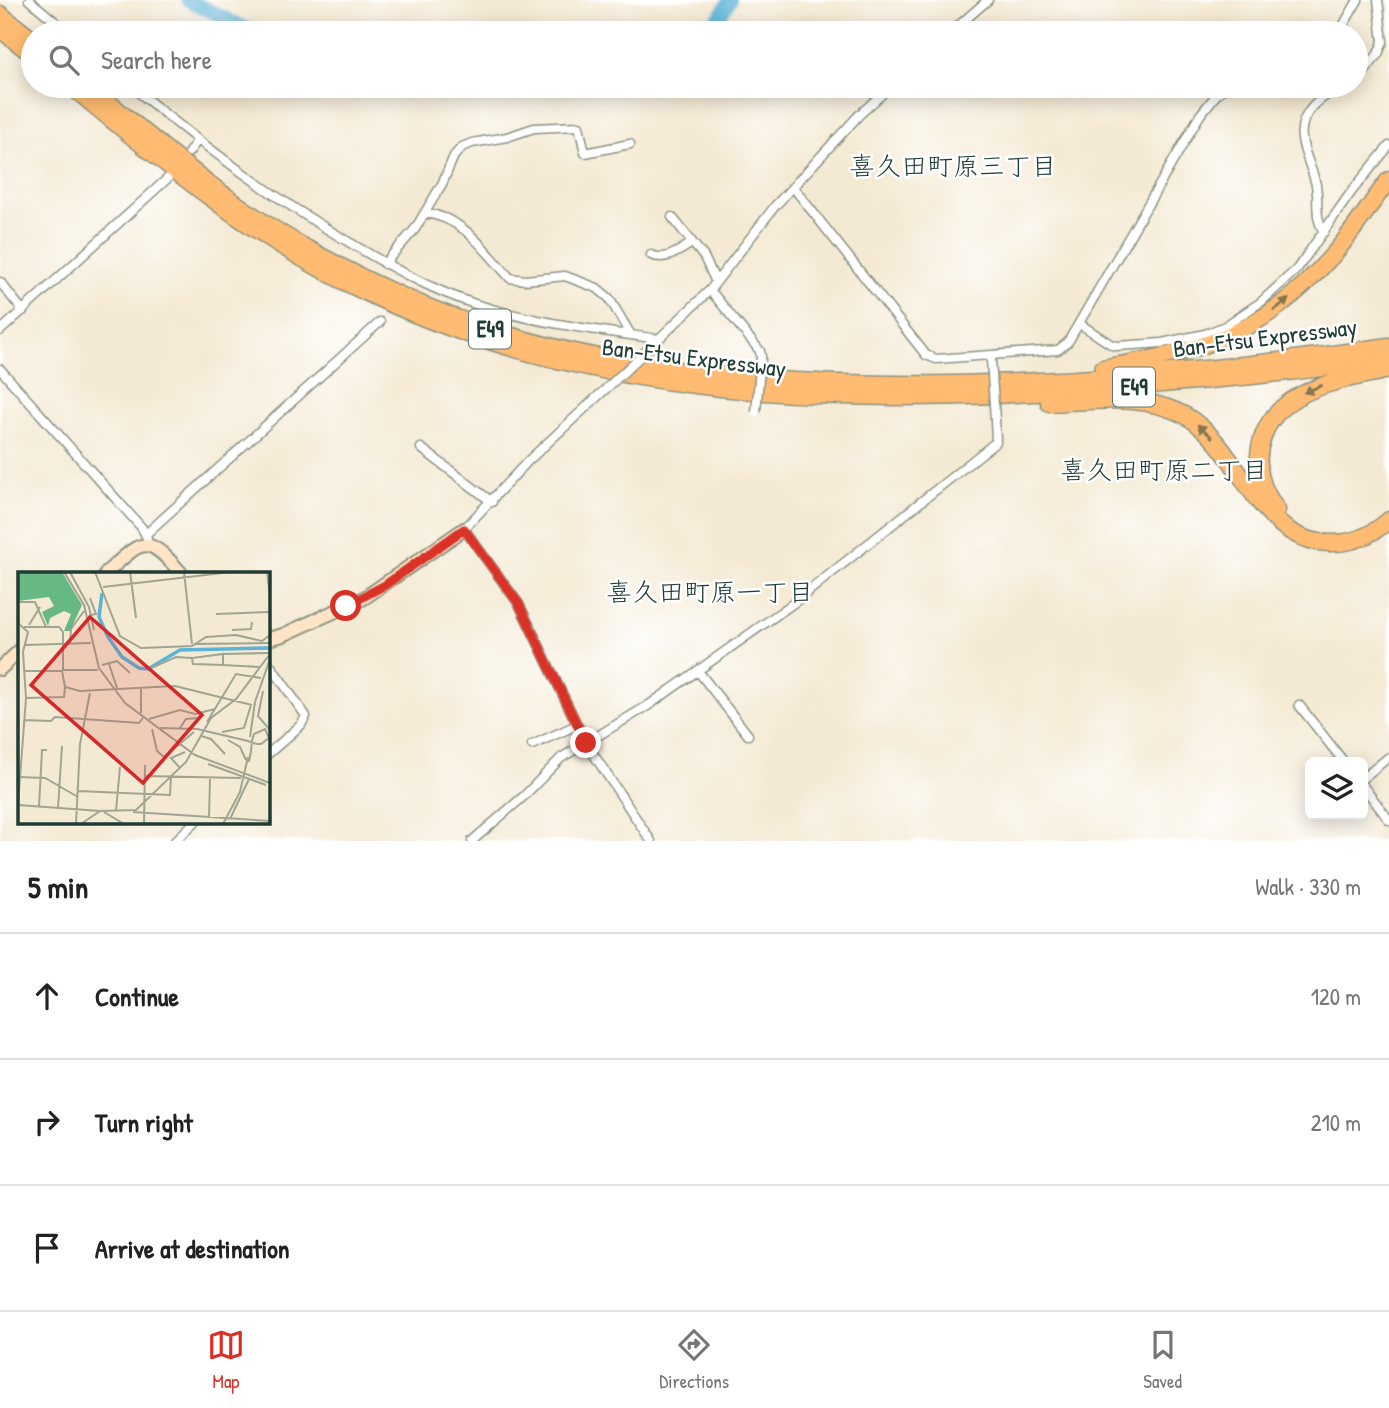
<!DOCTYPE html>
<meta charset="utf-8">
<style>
body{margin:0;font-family:"Patrick Hand","Klee One",sans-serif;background:#f2f2f2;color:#222}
.controls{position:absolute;right:21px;bottom:21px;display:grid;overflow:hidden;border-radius:10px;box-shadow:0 4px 18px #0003}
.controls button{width:63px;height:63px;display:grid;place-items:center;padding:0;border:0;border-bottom:2px solid #e0e0e0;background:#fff;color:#222;font:35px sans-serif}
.stop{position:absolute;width:21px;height:21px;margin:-16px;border:5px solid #d93025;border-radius:50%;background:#fff}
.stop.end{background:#d93025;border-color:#fff;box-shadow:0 2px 7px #0008}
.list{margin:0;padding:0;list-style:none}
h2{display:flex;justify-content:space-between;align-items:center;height:91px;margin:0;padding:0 28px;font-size:30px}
h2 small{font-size:23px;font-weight:400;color:#767676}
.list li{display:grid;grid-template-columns:46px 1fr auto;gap:21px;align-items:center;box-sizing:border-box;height:126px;padding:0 28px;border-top:2px solid #e0e0e0}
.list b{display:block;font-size:26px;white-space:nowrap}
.list em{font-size:23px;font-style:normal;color:#767676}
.icon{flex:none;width:38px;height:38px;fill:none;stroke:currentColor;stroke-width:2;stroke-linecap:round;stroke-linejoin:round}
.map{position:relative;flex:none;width:1389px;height:841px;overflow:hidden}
.search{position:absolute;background:#fff;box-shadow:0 4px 18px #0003;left:21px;right:21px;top:21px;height:77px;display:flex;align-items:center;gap:18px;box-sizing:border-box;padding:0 24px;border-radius:38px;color:#767676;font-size:26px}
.sheet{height:469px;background:#fff}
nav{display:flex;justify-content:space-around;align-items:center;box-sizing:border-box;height:98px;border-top:2px solid #e0e0e0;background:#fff;font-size:19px;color:#767676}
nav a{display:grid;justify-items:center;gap:4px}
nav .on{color:#d93025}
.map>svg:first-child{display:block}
</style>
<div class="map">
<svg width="1389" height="841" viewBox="0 0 1389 841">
<rect width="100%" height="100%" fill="#fff"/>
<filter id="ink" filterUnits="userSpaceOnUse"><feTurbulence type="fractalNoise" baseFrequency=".0143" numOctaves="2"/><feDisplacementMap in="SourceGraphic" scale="14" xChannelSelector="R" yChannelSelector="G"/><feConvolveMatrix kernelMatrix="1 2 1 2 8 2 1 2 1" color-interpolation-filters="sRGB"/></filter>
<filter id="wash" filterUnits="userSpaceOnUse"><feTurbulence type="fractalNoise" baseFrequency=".00686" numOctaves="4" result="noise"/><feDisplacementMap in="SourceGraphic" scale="28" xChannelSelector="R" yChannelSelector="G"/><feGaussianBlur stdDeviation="1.57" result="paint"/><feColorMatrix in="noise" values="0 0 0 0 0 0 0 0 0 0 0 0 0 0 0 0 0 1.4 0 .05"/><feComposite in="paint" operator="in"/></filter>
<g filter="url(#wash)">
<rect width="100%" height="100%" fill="#f4e9d2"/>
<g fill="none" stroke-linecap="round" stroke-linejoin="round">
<path stroke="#5bb3d8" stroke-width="14" d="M188,0l67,33
M702,33l17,-15 11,-18"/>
</g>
</g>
<g filter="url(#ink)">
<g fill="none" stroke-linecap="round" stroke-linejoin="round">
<g stroke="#8a9383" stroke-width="11">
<path id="street" d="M29,0l40,33
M950,33l38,-33
M1339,33l19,-33
M1356,83l22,-29 5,-12 -5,-42
M131,86c69,58 138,109 216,155 42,25 82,48 128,63 60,19 122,26 183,35
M189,152l8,-11
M793,187l133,168 10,4 55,-4
M425,213c40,5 59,37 85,65l15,2 40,-4 32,12 12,10 22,37
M672,217l32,40 12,25
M1324,232c-10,-15 -5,-30 -8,-47 -3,-14 -10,-27 -13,-41 -8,-30 19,-50 44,-58
M651,255c15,7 29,-5 41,-12
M384,264l31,-35 27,-45 12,-28 8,-9 10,-4 35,-6 27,-9 45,-2 6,27 45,-9
M0,282l23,29
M710,290l50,61 1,6
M1080,324l32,21 6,1 44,-3 43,-9 20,-8 36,-24 36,-33 55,-78 37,-45
M0,331l168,-153
M644,353l66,-63 65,-84 84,-91 32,-29
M991,360v-5l67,-5 10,-8 132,-227 17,-21 10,-8
M0,369l142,159 5,10
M610,385l-81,75 -65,69 55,75 67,139 65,98
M421,448l71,54
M146,534l234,-212
M268,662l38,54 -5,9 -33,29
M698,671l50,64
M1299,705l45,57
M532,745l45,-20
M1363,778l26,-21
M1363,786l26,34
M175,841l20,-19
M472,841l52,-45 37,-38 88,-53 146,-103 201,-160 -1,-22"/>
</g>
<g stroke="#8a9383" stroke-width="16">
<path id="secondary" d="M106,573c37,-33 39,-41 75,0
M268,639l15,-4 81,-37 100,-69
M0,669l19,-18"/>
</g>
<g stroke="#8a9383" stroke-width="19">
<path id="highway" d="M0,14l33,26
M0,29l33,26
M71,86c86,72 173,144 274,196 239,123 516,126 778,105 89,-7 178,-14 266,-29
M89,86c72,60 145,124 228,168 57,31 116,58 178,77 149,46 304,55 459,53 146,-3 291,-16 435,-38
M1103,368c100,-17 158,-32 228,-111 22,-24 38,-52 58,-77
M1049,403c45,-2 96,-10 137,13 57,33 69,125 144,127 23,1 42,-8 59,-23
M1277,510c-12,-16 -20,-35 -18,-55 6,-66 79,-74 130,-85"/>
</g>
<use href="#street" stroke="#fff" stroke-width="8"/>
<use href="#secondary" stroke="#ffe4c6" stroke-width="12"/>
<use href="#highway" stroke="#ffbb71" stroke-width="16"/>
<g stroke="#8a9383" stroke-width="11" stroke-linecap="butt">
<path id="street-bridge" d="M991,360l4,60
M610,385l34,-32
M756,412l5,-55"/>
</g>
<use href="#street-bridge" stroke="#fff" stroke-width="8"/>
</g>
<defs><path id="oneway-solid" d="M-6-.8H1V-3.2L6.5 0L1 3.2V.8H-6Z" transform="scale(1.75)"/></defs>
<g fill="#84764f">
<use href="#oneway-solid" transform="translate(1281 305) rotate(-38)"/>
<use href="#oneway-solid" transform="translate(1313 389) rotate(158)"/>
<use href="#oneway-solid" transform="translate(1205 431) rotate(-138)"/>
</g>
</g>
<g fill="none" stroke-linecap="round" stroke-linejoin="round" filter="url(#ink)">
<path stroke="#d93025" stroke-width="9" d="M346,606l39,-21 79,-56 55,75 67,139"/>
</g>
<g text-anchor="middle" stroke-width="5" stroke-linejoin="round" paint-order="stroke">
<g fill="#fff" stroke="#627771" stroke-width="2">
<rect x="469" y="309.5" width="42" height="39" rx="5"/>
<rect x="1113" y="367.5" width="42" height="39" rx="5"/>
</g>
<g font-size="23" font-weight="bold" fill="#1f3d34">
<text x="490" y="337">E49</text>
<text x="1134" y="395">E49</text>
</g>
<g font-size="24" fill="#1f3d34" stroke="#fff">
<text transform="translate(1265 338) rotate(-7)" y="8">Ban-Etsu Expressway</text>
<text transform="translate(694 358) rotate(7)" y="8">Ban-Etsu Expressway</text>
</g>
<g font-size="26" fill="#1f3d34" stroke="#fff">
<text x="953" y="175">喜久田町原三丁目</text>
<text x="1164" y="479">喜久田町原二丁目</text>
<text x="710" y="601">喜久田町原一丁目</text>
</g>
</g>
<g transform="translate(18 572)">
<rect width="252" height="252" fill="#f4e9d2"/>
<path d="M0,0h44l20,33 -12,26h-6l7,-17 -7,-3 -14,7 -2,8 -6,-14 12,-6 -5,-9 -31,4z" fill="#66b885"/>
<path fill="none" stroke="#5bb3d8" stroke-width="3.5" d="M84,21l-3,24 9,20 14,20 17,11 9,1 32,-19 90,-2"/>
<path fill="none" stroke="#9fa493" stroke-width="2" d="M46,0l20,33 15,63 26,35 70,52 75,28M52,0l19,35 5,23M77,0l25,64 21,12 51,-2 14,-9 30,-2 26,6 8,-6M112,0l6,46M166,0l8,72M249,0l3,25M85,15l128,-15M72,26l6,16 -5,1M0,30h17l11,25M198,42l54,-2M0,51l10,9 -5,20 3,46 -8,106M11,53l11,-18M6,55h35l4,5v39M214,58l19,-1 1,-7M52,72l1,-15 13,-18M176,72l76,-1M7,73l66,-2M205,82l47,-1M91,92l8,24M84,93l15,-4 13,12M205,93l-30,-1 -1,-6 31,-4v11l36,2M133,96l25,-11 16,1M46,98h34M6,99h38l3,16 15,4 95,-5 77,19M123,116v25M245,119l-5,25 12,14M8,126l38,-1 1,-10M131,147l31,-9 15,4 20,-5M6,148l27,1 4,-4 84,6 4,-5M189,150l29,-48 25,4M142,156l37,1 51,12 5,2 4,1h4l8,-6 -4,-9 -11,5 -2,7 -1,10 -2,11M162,156l6,-9 12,-1 4,-5M134,157l5,22 7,6 30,-25M204,160l22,-4 7,-23M183,164l10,3 14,15M232,165l5,-35 15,-43M210,168l12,7 6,13M190,192l58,21M162,196l-9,-10 14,-6M127,204l96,2M0,205l27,1 33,19M60,219l92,4 1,-18M0,233l82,6M21,235l3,-57h5M40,236l4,-62M98,239l4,-44M86,240l20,12M115,240l137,9M191,245l1,-38M212,247l19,-40M58,252l4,-80 10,-51M63,252l19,-13 36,-1 50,-48 25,-44 25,-19 34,-45M126,252l1,-59M205,252l17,-32 8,-35"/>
<path fill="#d62828" fill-opacity="0.15" stroke="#d62828" stroke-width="3.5" d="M72,45l112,98 -59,68 -112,-98z"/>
<rect width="252" height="252" fill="none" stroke="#1f3d34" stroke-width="3.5"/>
</g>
</svg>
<div class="controls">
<button><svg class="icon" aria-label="layers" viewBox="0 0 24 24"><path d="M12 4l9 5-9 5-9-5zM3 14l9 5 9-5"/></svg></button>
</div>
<div class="stop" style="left:346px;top:606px"></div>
<div class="stop end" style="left:586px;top:743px"></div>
<div class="search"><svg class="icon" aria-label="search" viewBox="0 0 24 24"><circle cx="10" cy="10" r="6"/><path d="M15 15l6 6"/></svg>Search here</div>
</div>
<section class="sheet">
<h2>5 min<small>Walk · 330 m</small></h2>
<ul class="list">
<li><svg class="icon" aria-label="ahead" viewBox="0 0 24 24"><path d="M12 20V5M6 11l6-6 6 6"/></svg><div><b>Continue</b></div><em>120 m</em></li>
<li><svg class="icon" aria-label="right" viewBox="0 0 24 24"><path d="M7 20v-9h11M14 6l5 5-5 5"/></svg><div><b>Turn right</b></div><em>210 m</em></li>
<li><svg class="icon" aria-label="arrive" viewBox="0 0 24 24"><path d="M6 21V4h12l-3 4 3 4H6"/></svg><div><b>Arrive at destination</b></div></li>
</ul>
</section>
<nav>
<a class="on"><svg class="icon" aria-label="map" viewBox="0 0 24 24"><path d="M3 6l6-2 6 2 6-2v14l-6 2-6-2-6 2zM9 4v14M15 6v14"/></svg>Map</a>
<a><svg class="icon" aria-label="directions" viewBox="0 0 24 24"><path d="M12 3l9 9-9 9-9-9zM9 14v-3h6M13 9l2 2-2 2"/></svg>Directions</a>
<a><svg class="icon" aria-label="saved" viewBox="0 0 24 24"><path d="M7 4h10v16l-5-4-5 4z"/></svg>Saved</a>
</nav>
